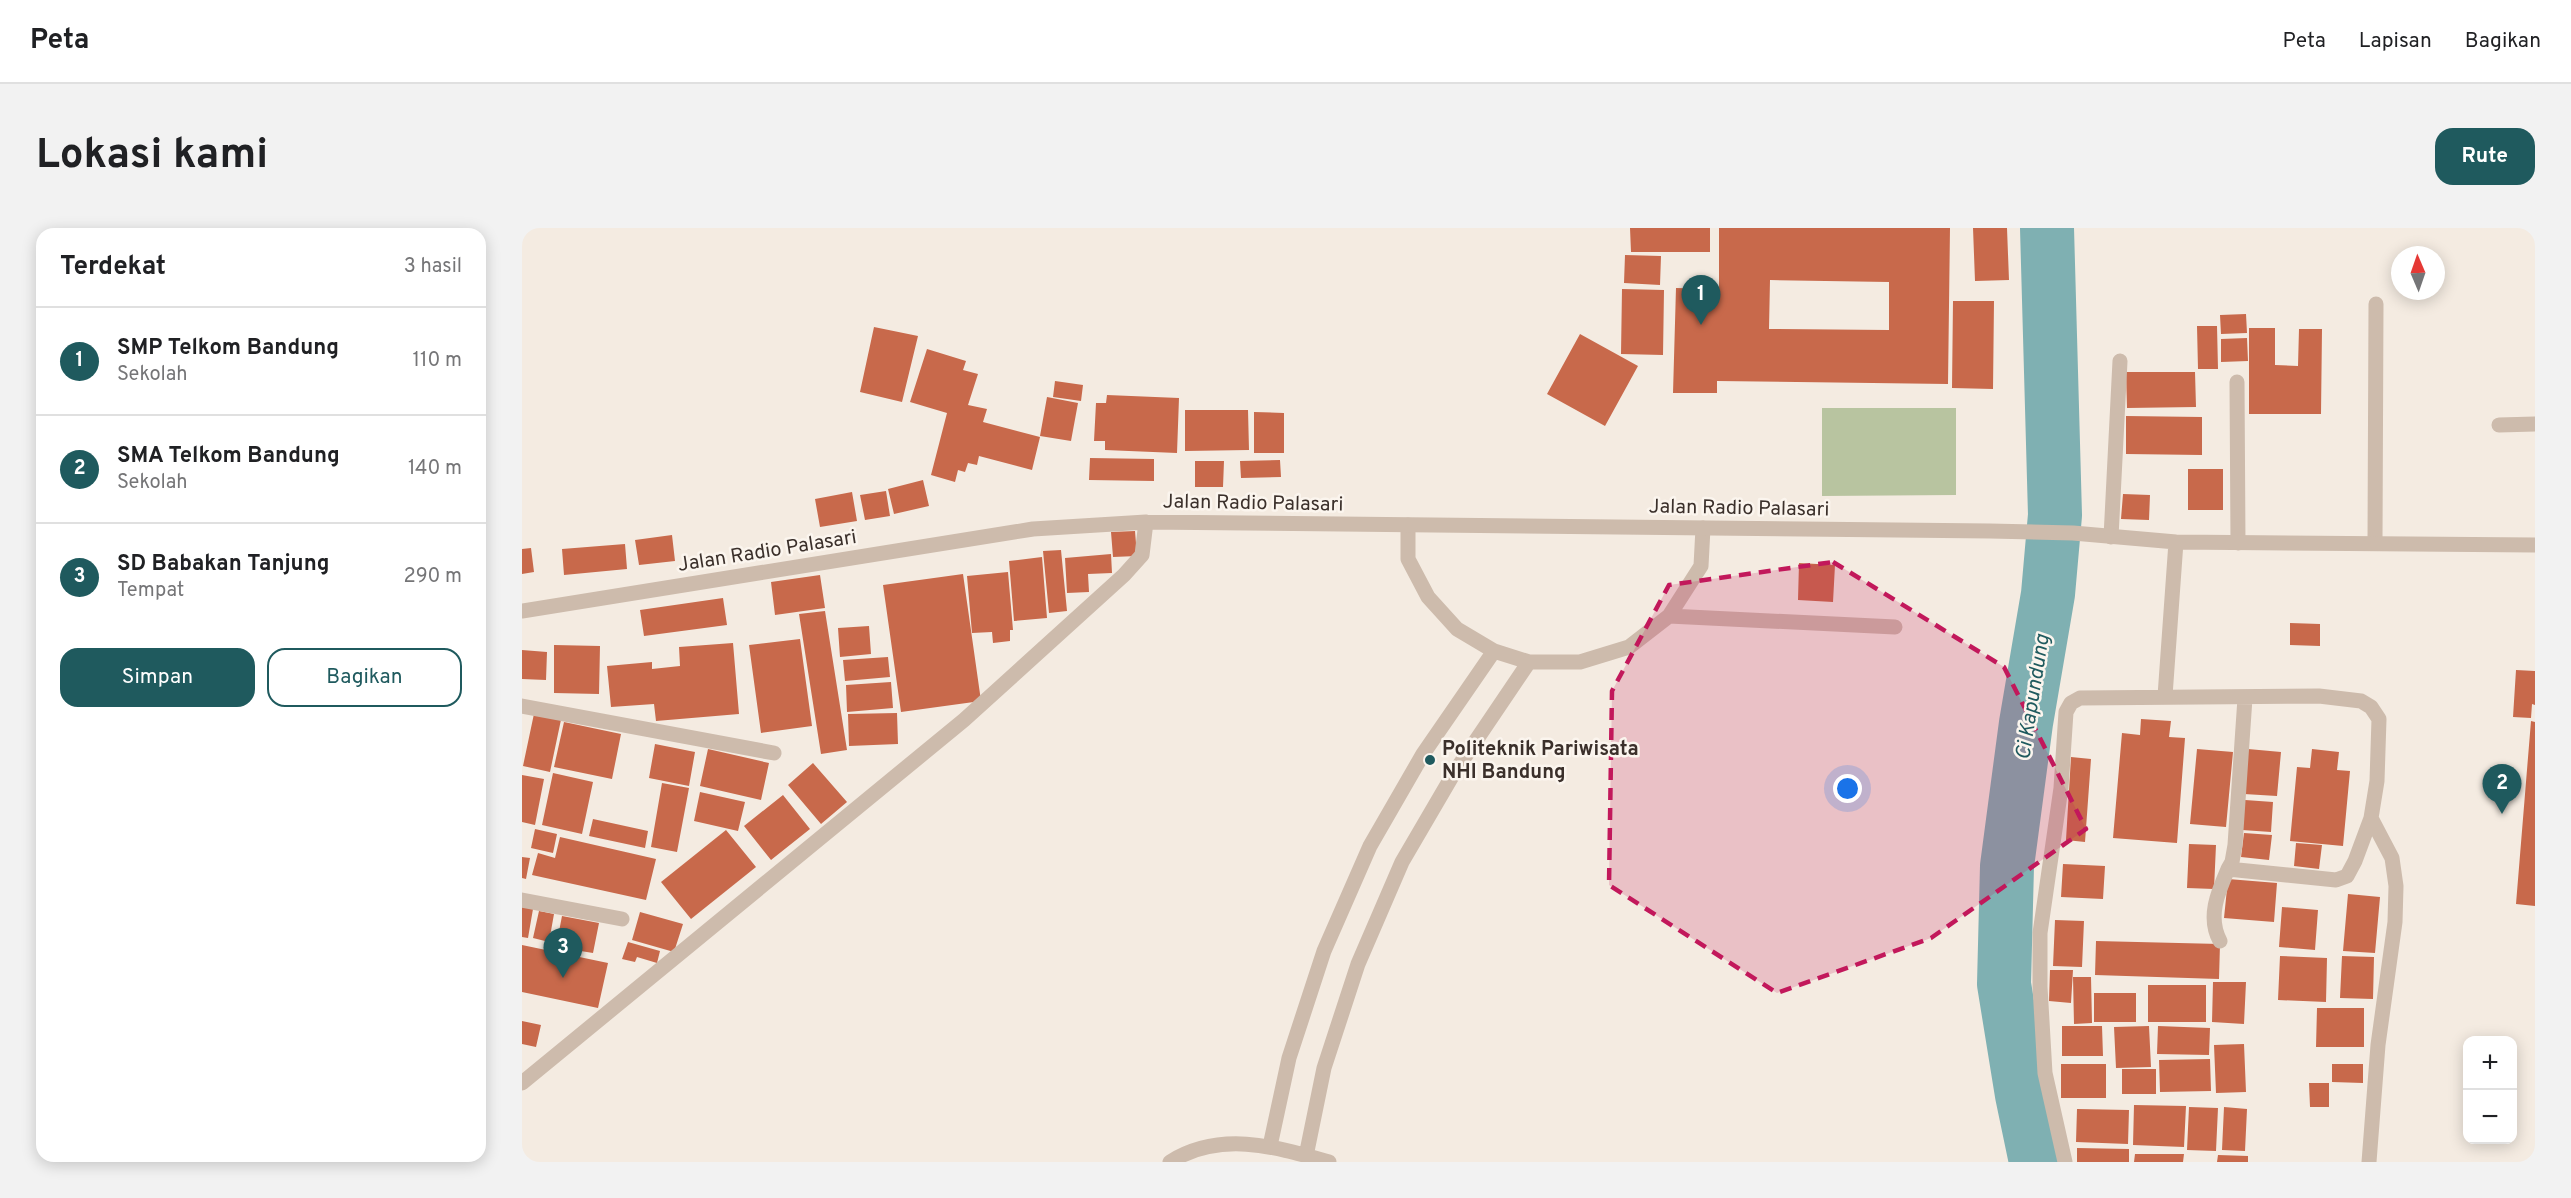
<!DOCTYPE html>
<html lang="id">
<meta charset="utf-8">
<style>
body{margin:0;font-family:Overpass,sans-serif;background:#f2f2f2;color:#202124}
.controls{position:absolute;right:18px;bottom:18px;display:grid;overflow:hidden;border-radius:12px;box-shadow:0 3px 15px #0003}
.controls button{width:54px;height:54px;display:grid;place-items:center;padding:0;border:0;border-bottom:2px solid #e0e0e0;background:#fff;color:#202124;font:30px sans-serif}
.compass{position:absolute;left:1869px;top:18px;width:54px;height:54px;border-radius:50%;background:#fff;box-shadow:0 3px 15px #0003;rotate:358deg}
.you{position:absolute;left:1326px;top:561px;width:21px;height:21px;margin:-15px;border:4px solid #fff;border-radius:50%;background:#1a73e8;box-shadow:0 0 0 9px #1a73e833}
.badge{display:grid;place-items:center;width:39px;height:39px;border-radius:50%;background:#1f5a5e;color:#fff;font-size:20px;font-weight:700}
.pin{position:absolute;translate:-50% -50px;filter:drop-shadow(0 2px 3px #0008)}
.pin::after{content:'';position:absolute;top:32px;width:21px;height:18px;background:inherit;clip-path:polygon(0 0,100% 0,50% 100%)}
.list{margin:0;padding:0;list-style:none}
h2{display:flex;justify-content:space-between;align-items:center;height:78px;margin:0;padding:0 24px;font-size:26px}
h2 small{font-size:20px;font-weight:400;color:#757577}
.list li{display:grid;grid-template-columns:39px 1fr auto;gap:18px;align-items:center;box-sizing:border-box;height:108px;padding:0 24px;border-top:2px solid #e0e0e0}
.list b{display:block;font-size:22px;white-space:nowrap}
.list p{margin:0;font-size:20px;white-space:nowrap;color:#757577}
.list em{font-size:20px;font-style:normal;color:#757577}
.actions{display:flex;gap:12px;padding:18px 24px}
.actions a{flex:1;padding:14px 0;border:2px solid #1f5a5e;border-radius:18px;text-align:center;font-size:21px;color:#1f5a5e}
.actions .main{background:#1f5a5e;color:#fff}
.map{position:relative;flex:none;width:2013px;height:934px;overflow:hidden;border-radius:18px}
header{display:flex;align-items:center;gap:36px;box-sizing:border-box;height:84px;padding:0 30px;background:#fff;border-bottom:2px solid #e0e0e0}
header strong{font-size:28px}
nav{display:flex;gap:33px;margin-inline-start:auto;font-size:21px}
.intro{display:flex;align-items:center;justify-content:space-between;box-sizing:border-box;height:144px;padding:0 36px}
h1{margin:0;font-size:42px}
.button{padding:15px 27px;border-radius:18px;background:#1f5a5e;color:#fff;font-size:21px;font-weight:700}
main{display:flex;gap:36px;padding:0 36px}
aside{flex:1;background:#fff;border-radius:18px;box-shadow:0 3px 15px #0003}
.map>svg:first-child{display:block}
</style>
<header>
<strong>Peta</strong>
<nav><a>Peta</a><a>Lapisan</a><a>Bagikan</a></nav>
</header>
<div class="intro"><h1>Lokasi kami</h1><a class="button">Rute</a></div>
<main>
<aside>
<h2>Terdekat<small>3 hasil</small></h2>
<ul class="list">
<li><span class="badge">1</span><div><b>SMP Telkom Bandung</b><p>Sekolah</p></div><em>110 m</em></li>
<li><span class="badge">2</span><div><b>SMA Telkom Bandung</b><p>Sekolah</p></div><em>140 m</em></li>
<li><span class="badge">3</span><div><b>SD Babakan Tanjung</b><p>Tempat</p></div><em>290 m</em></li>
</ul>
<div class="actions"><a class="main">Simpan</a><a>Bagikan</a></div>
</aside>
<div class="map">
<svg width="2013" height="934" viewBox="0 0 2013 934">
<rect width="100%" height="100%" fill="#f4ebe1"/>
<path fill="#b8c4a0" d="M1300,180h134v87l-134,1z"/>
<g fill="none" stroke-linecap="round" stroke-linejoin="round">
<path stroke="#7fb0b2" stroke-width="54" d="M1514,934l-14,-67 -18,-111 3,-118 19,-143 22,-129 7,-79 -8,-287"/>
</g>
<path fill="#c8694b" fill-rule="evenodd" d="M1108,0h80v24h-79z
M1197,0h231l-2,156 -231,-3v12h-44l3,-105 43,1zM1248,52l119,2v48l-120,-1z
M1451,0h34l2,52 -34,1z
M1103,27l36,1 -1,29 -36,-2z
M1100,61l42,1 -1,65 -42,-1z
M1431,73h41l-1,88 -41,-1z
M1724,86l1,19 -26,1 -1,-19z
M1675,98h20l1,43h-20z
M352,99l44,9 -16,66 -42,-10z
M1727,100h26v37l23,1 1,-37h23l-1,85h-72z
M1058,106l58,32 -33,60 -58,-32z
M1725,110l1,23 -27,1v-23z
M405,121l39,12 -3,9 15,4 -10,31 19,4 -4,13 57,15 -8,33 -53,-14 -2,9 -9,-2 -3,9 -7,-2 -3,12 -24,-7 16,-62 -37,-11z
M1604,144h69l1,35 -69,1z
M533,153l28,4 -2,16 -28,-4z
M585,167l72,3 -2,55 -72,-3v-9h-11l2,-38h10z
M525,169l31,6 -7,38 -31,-5z
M663,182h63l1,40 -64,1z
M732,184l30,1v40h-30z
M1604,188l76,1v38l-76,-1z
M568,230l64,1v22l-65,-1z
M758,232l1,17 -40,1 -1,-17z
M673,233h29l-1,26h-28z
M1666,241h35v41h-35z
M401,252l6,26 -35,8 -6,-25z
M364,263l4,25 -25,4 -5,-25z
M330,264l5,29 -37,6 -5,-28z
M1601,266l27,1 -1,25 -28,-1z
M613,303l2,25 -24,1 -2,-25z
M150,307l3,26 -36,4 -4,-25z
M103,316l2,25 -63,6 -2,-26z
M9,320l3,24 -12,2v-25z
M539,322l6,61 -18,2 -6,-62z
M589,326l1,19 -24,1 1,18 -22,1 -2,-35z
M520,329l5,61 -33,3 -5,-60z
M1277,335l36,2 -2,37 -35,-2z
M486,344l5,58h-3v11l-17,2 -1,-11 -20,1 -5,-57z
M441,346l18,127 -80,11 -18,-127z
M298,347l5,33 -50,7 -4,-33z
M201,370l4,27 -83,11 -4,-26z
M303,383l22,139 -26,4 -22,-140z
M1768,395l30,1v22l-30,-1z
M347,398l2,28 -31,3 -2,-29z
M278,411l12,87 -51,7 -12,-88z
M211,415l6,71 -83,7 -2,-17 -43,3 -4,-41 45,-4v7l28,-3 -1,-19z
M32,417l46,1 -1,48 -45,-1z
M0,422l25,2 -1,28 -24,-1z
M366,429l2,20 -45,4 -2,-21z
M1994,442l19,1v34l-3,-1 -1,14 -18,-1z
M369,454l2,26 -46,4 -1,-27z
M13,481l27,6 -12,57 -27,-6z
M375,485l1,31 -49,2 -1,-32z
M1619,491l30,2 -2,16 16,1 -8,105 -64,-5 9,-105 18,2z
M2009,493l4,1v184l-19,-2z
M42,494l57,12 -9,45 -58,-12z
M133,516l40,8 -6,34 -40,-8z
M186,521l61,14 -8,37 -61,-14z
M1675,521l36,3 -7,75 -36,-3z
M1726,521l33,3 -4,44 -33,-2z
M1790,521l27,3 -2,18 13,1 -7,75 -53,-5 7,-74 13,1z
M1549,529l20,2 -6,83 -19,-2z
M291,535l34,39 -26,22 -33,-39z
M31,545l40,9 -11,52 -40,-9z
M0,547l22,4 -9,46 -13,-3z
M140,555l27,5 -12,64 -26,-5z
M178,564l45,10 -7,29 -44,-10z
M261,567l27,34 -39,31 -27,-34z
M1723,572l28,2 -2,30 -29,-2z
M71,591l55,12 -3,17 -56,-12z
M13,601l22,5 -4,19 -22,-5z
M204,602l30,37 -65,52 -30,-37z
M1722,605l28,2 -3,25 -28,-3z
M38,609l96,22 -10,41 -114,-25 6,-22 17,5z
M1774,615l26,2 -3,24 -25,-3z
M1667,616l27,1 -2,44 -27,-1z
M0,629l8,1 -4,21 -4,-1z
M1541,636l42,2 -2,33 -42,-2z
M1706,651l49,4 -3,39 -50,-4z
M1826,666l32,3 -5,56 -32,-2z
M0,679l11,2 -5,29 -6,-1z
M1760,679l36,3 -3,40 -36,-3z
M17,683l15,3 -5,28 -16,-4z
M118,684l43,12 -9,28 -42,-12z
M40,688l37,7 -6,30 -37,-6z
M1533,692l29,1 -2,46 -29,-1z
M1574,713l124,3 -1,35 -124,-4z
M106,714l32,9 -3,12 -20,-6 -2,5 -13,-3z
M0,717l86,18 -10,45 -76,-16z
M1758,728l47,2 -1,44 -48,-2z
M1820,728l32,1 -1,42 -33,-1z
M1528,742h23l-2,33 -22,-2z
M1551,749h18l1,46 -18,1z
M1691,754h33l-2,42 -32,-2z
M1626,757h58v37h-58z
M1572,765h42v29h-42z
M1795,780h47v39h-48z
M0,793l19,4 -5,22 -14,-3z
M1540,798h40l1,30h-41z
M1627,798l2,41 -35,1 -2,-41z
M1636,798l52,2 -1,27 -52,-1z
M1722,816l2,48 -30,1 -2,-48z
M1688,831l1,32 -51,1 -1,-32z
M1539,836h45v34h-45z
M1810,836h31v19l-31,-1z
M1600,841h34v25h-34z
M1787,855h20v24h-19z
M1612,877l52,1 -2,41 -51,-2z
M1667,879l29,1 -2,43 -29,-1z
M1702,879l23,2 -2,42 -23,-1z
M1555,881l52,1 -1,34 -52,-2z
M1555,920l52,1v13h-52z
M1613,926h49l-1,8h-49z
M1696,927l30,1v6h-31z"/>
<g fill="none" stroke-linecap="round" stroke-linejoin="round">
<path stroke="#cdbbac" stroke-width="15" d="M1715,154l1,161
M1977,197l36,-1
M886,297v34l20,38 29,32 37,22 35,11h51l49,-15 40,-31 32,-50 2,-38
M1589,309l9,-176
M1853,314l1,-238
M1147,388l226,11
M748,918l19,-88 35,-107 46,-105 53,-92 71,-103
M784,928l18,-88 34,-104 44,-102 52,-89 75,-111
M648,934c51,-32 106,-15 159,0"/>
<path stroke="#cdbbac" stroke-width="15" d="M0,383l511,-82 113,-7 844,9 83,2 103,9 359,3
M1643,468l11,-154
M0,478l252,47
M1706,641l4,-7 3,-17 10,-147
M0,672l100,19
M0,855l442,-363 160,-145 18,-20 4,-33
M1543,934l-20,-89 -5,-86v-54l21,-145 5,-76 5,-9 9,-5 239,-2 42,5 10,6 8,12 -2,62 -6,37 -16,43 -8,15 -11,4 -108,-11c-10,23 -21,48 -8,72
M1847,934l9,-117 17,-123 1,-36 -4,-28 -21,-40"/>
</g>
<path fill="#c2185b" fill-opacity="0.2" stroke="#c2185b" stroke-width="4.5" stroke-dasharray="12 8" stroke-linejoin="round" d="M1311,334l171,105 82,162 -155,109 -154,55 -168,-108 3,-194 57,-106z"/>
<circle fill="#1f5a5e" stroke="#fbf5ee" stroke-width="2" cx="908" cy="532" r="6"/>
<g text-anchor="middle" stroke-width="5" stroke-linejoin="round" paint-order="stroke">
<g font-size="20" fill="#3b302b" stroke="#fbf5ee">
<text transform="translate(731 274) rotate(1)" y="7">Jalan Radio Palasari</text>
<text transform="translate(1217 279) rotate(1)" y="7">Jalan Radio Palasari</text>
<text transform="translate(245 322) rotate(-9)" y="7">Jalan Radio Palasari</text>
</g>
<g font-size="20" font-weight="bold" fill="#3b302b" stroke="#fbf5ee" text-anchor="start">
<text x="920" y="527">Politeknik Pariwisata<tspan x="920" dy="23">NHI Bandung</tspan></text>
</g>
<g font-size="21" font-style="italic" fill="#1f5a5e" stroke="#fbf5ee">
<text transform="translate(1510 469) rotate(-81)" y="7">Ci Kapundung</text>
</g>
</g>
</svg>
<div class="controls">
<button>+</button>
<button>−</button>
</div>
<svg class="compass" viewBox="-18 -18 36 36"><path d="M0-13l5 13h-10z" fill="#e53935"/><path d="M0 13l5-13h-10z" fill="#757577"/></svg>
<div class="you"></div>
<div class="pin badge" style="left:1179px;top:97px">1</div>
<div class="pin badge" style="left:1980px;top:586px">2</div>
<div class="pin badge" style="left:41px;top:750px">3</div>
</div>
</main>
